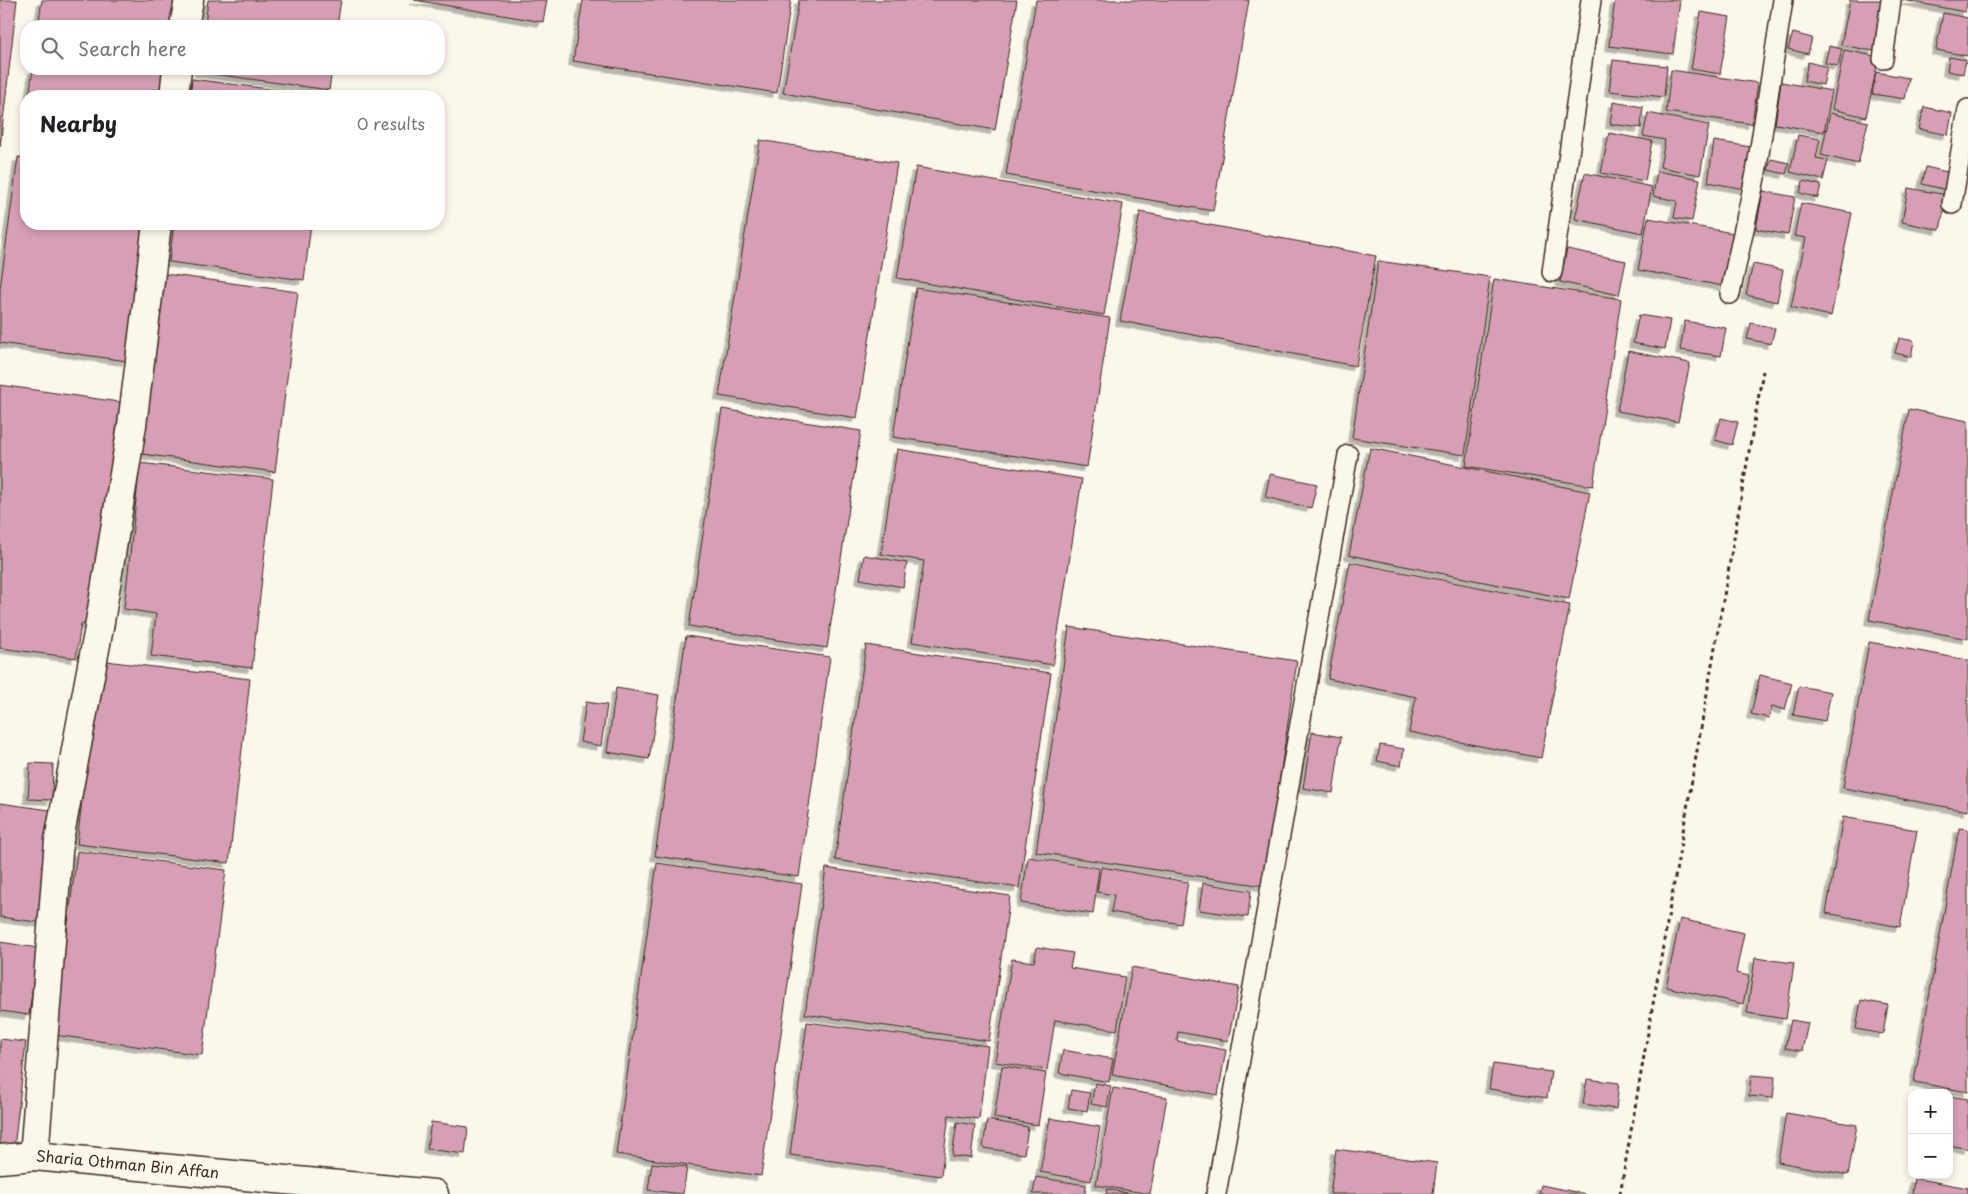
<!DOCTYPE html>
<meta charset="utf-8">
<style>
body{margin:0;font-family:"Playpen Sans",sans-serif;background:#f6f6f6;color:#202124}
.controls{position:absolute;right:15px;bottom:15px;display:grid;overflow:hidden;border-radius:10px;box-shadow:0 2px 8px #0003}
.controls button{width:45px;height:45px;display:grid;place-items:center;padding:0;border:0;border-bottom:1px solid #e0e0e0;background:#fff;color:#202124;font:25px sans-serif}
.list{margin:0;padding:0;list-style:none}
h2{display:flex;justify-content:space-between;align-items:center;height:65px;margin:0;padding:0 20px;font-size:21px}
h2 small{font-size:16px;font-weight:400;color:#757577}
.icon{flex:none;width:28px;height:28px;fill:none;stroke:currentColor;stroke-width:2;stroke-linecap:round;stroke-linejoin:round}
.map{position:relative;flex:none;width:1968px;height:1194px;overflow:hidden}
.search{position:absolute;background:#fff;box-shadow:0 2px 8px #0003;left:20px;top:20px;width:425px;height:55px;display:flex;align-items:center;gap:12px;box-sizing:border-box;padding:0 18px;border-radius:20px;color:#757577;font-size:19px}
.panel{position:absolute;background:#fff;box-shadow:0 2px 8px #0003;left:20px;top:90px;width:425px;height:140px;border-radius:20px}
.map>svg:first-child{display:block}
</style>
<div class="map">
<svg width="1968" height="1194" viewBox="0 0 1968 1194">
<defs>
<filter id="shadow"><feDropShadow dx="-4.5" dy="4.5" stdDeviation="0" flood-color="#0004"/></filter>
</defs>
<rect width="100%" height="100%" fill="#fbf7ec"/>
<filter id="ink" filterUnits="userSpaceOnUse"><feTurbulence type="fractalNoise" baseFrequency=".02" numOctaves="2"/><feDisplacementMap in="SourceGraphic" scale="10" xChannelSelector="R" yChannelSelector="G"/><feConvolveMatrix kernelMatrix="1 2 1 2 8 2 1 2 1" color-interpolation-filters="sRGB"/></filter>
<g filter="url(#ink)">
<path fill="#d69fb5" stroke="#3b2a1e" filter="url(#shadow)" d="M0,0h17l-17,147z
M42,0h141l-3,26h-142z
M208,0h133l-4,26h-132z
M414,0h133l-4,22z
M583,0h208l-14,93 -204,-32z
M799,0h218l-22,130 -212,-37z
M1036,0h213l-36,211 -207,-36z
M1615,0h65l-7,54 -64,-8z
M1850,0h34l-10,51 -33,-6z
M1903,0h65l-3,12z
M1701,12l29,5 -10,57 -29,-5z
M1943,13l25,5v38l-32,-6z
M1793,33l19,5 -4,16 -20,-5z
M1829,46l13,3 -4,17 -13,-3z
M1844,50l35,7 -13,60 -34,-8z
M1949,57l17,3 -3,14 -16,-3z
M1613,60l54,6 -3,31 -55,-6z
M1808,62l19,5 -4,18 -19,-4z
M33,69h141l-3,27h-142z
M199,69h133l-3,21 -130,-18z
M1671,70l87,13 -6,41 -86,-12z
M1876,72l33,6 -4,21 -33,-5z
M192,79l131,17h-133z
M1781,82l51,9 -8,41 -49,-8z
M1613,102l30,5 -2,21 -31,-4z
M1924,107l28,6 -4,22 -29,-6z
M1648,113l61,12 -9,50 -40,-8 5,-27 -22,-4z
M1830,113l38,9 -10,42 -37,-9z
M1609,133l43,8 -7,40 -44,-8z
M1798,135l22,4 -4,19 12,2 -5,20 -33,-8z
M760,140l137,23 -40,255 -138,-22z
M1714,141l37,6 -7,42 -36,-7z
M18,157l8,1v66h119l-18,137 -127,-18v-54z
M1771,159l18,4 -3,11 -18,-4z
M916,167l207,37 -19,111 -207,-37z
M1926,167l25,6 -4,17 -25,-6z
M1657,171l43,8 -8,42 -18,-3 3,-17 -24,-5z
M1585,173l67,14 -9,46 -68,-14z
M1803,181l18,4 -3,13 -18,-5z
M1908,188l39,7 -7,35 -38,-8z
M1763,191l32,6 -7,38 -32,-6z
M1801,203l51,10 -21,103 -40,-9 15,-69 -12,-2z
M1140,212l236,44 -20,110 -236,-45z
M1648,218l85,15 -10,53 -85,-16z
M174,224h137l-7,56 -135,-18z
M1567,249l59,12 -7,34 -59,-13z
M1378,261l112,16 -25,178 -113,-17z
M1753,264l30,6 -6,32 -31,-7z
M165,274l133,18 -23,180 -133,-18z
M1494,279l127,20 -28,187 -127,-20z
M916,288l194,30 -23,149 -194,-30z
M1639,315l31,5 -5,29 -32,-6z
M1685,321l41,7 -5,28 -41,-6z
M1751,323l24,5 -4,16 -24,-5z
M1899,338l15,3 -3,16 -16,-4z
M1628,351l62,12 -12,59 -61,-11z
M0,385l126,18 -30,223 -15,-2 -5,34 -76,-10z
M722,409l139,22 -34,217 -138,-22z
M1909,409l59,12v218l-99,-19z
M1721,418l17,4 -6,23 -17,-5z
M1370,448l220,44 -21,107 -220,-44z
M897,449l185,30 -29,186 -141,-23 12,-81 -43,-7z
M140,463l133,16 -21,189 -101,-12 5,-42 -32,-5z
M1270,474l47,10 -6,24 -46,-11z
M864,555l43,8 -4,24 -43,-8z
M1350,562l220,43 -29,153 -132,-26 7,-35 -88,-18z
M1069,627l228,34 -33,225 -228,-34z
M686,636l144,21 -31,220 -144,-21z
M1869,642l99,18v151l-125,-23z
M866,645l185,28 -32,215 -184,-28z
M98,660l152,19 -21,184 -152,-19z
M1760,675l32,8 -7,27 -13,-4 -3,12 -18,-4z
M1799,686l32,6 -6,29 -32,-6z
M616,688l43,7 -10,64 -42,-7z
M586,702l21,3 -6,41 -21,-4z
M1312,732l29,5 -8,56 -30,-5z
M1380,745l24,4 -3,17 -24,-5z
M30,763l23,1 -1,36 -24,-1z
M0,803l57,8 -14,112 -43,-6z
M1843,817l74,13 -17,97 -74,-14z
M1959,828l9,1v263l-54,-10z
M77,851l149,19 -24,185 -148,-20z
M1028,857l71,11 -6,46 -72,-11z
M657,863l145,21 -41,292 -145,-22z
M1101,867l87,15 -7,42 -70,-12 3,-17 -17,-3z
M826,868l184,28 -21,145 -184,-27z
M1203,883l48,8 -3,26 -49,-7z
M1680,919l64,14 -8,40 13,3 -6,28 -77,-17z
M0,942l38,6 -9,67 -29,-4z
M1037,947l36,6 -3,15 55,9 -8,53 -62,-10 -8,50 -52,-8 17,-103 22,3z
M1755,958l39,5 -8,56 -39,-6z
M1132,967l107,20 -11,54 -50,-9 -1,9 49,9 -8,45 -106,-20z
M1861,1000l27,5 -5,29 -27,-5z
M1791,1020l17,3 -6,28 -17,-3z
M807,1022l181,24 -9,73 -30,-4 -8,61 -151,-21z
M0,1039l26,3 -12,107 -14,-2z
M1063,1050l50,9 -4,23 -50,-9z
M1493,1064l58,8 -4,26 -58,-9z
M1002,1066l44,7 -8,52 -44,-7z
M1751,1075l24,2 -2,21 -24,-2z
M1587,1079l32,4 -3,26 -33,-5z
M1095,1083l16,3 -4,21 -16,-3z
M1113,1088l54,9 -17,97 -54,-9z
M1071,1090l19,3 -3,18 -19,-3z
M1949,1096l19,3v50l-19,-4z
M1786,1113l71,12 -9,50 -70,-13z
M1050,1118l50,9 -9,54 -51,-9z
M987,1120l41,7 -4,27 -41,-6z
M431,1122l37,5 -3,27 -38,-5z
M957,1122l18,3 -4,33 -19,-2z
M1336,1149l101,14 -4,31h-103z
M652,1163l35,4 -4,27 -35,-4z
M1036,1177l50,8 -1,9h-52z
M1914,1178l54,10v6h-56z
M1541,1185l44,9h-46z
M1107,1189l25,5h-26z"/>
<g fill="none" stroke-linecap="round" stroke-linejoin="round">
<g stroke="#3b2a1e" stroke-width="22">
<path id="lane" d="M1883,59l8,-59
M1952,204l16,-95
M1552,272l39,-272
M1730,294l26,-121 27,-173
M1216,1194l132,-739"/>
</g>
<g stroke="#3b2a1e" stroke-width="31">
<g id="street">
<path d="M184,26l5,-26"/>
<path d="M174,96l3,-27"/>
<path d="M34,1156l25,-316 40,-212 33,-203 25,-201"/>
<path id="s1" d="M0,1159l34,-3 400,38"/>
</g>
</g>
<path stroke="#3b2a1e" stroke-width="3" stroke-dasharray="4 4" stroke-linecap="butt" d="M1620,1194l143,-823"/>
<use href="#lane" stroke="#fbf7ec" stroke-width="19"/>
<use href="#street" stroke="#fbf7ec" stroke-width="28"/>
</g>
</g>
<g text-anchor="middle" stroke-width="4.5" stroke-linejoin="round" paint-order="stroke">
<g font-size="15" fill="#3b2a1e" stroke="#fbf7ec">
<text dy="5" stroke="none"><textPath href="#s1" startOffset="128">Sharia Othman Bin Affan</textPath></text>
</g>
</g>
</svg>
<div class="controls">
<button>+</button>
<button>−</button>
</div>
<div class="search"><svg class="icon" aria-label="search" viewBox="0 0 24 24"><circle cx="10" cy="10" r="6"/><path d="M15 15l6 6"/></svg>Search here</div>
<section class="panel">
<h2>Nearby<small>0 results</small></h2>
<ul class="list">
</ul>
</section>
</div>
